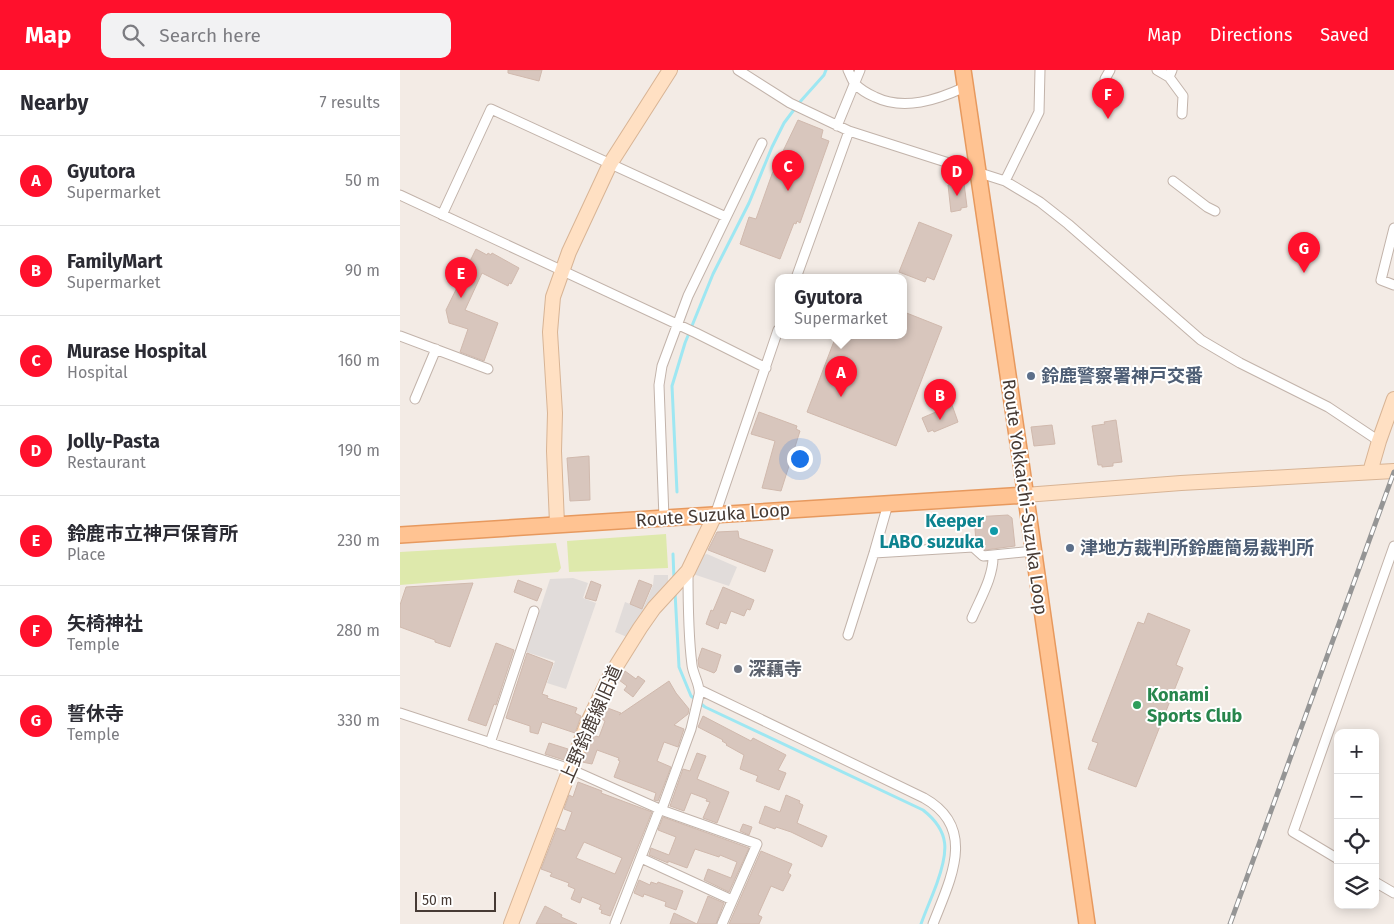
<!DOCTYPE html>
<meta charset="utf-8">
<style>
body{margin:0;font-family:"Fira Sans","Noto Sans JP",sans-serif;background:#f2f2f3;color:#2b2b33}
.controls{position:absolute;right:15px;bottom:15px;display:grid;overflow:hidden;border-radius:10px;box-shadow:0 2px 12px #0003}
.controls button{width:45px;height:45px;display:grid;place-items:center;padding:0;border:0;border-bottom:1px solid #e1e1e2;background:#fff;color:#2b2b33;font:25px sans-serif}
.scale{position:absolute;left:15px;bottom:12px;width:81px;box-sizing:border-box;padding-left:5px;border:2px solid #463a34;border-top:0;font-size:14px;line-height:18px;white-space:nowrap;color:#463a34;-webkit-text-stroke:4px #fff;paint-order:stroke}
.you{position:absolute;left:399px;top:388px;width:18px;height:18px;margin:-12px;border:4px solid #fff;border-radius:50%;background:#1a73e8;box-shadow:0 0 0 8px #1a73e833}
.badge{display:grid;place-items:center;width:32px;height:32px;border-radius:50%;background:#ff102c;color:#fff;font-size:16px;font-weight:700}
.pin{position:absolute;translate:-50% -41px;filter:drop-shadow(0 1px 2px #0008)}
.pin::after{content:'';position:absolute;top:26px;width:18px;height:15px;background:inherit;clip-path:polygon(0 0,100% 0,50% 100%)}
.popup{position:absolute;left:375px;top:204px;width:132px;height:65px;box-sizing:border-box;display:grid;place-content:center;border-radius:10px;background:#fff;filter:drop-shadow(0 1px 4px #0005);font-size:16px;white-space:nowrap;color:#7c7c81}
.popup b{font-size:19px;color:#2b2b33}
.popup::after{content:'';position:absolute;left:50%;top:100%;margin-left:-10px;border:10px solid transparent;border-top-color:#fff}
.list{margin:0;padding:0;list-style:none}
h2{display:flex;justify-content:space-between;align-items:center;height:65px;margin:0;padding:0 20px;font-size:21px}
h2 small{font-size:16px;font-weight:400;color:#7c7c81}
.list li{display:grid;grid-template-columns:32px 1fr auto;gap:15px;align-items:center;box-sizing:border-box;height:90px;padding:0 20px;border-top:1px solid #e1e1e2}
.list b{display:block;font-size:19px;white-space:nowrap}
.list p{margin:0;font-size:16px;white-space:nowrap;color:#7c7c81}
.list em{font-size:16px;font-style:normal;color:#7c7c81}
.icon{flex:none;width:28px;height:28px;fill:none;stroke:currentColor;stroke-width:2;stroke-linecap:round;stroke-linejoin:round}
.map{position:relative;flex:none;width:994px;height:854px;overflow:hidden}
header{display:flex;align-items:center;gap:30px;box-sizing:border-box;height:70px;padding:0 25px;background:#ff102c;color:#fff}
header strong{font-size:24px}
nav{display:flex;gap:28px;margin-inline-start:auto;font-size:18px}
.search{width:350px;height:45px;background:#f2f2f3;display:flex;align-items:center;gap:12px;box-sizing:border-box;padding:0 18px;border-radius:10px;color:#7c7c81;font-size:19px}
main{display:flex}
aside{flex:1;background:#fff}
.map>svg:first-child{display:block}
</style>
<header>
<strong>Map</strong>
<div class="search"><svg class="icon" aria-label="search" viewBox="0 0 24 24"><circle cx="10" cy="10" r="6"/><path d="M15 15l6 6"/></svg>Search here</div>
<nav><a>Map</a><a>Directions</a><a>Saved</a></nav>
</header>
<main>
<aside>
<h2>Nearby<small>7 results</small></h2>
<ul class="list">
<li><span class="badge">A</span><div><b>Gyutora</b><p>Supermarket</p></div><em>50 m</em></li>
<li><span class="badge">B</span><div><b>FamilyMart</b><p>Supermarket</p></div><em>90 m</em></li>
<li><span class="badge">C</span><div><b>Murase Hospital</b><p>Hospital</p></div><em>160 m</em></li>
<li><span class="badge">D</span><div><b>Jolly-Pasta</b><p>Restaurant</p></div><em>190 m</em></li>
<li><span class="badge">E</span><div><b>鈴鹿市立神戸保育所</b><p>Place</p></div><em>230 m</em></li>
<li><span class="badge">F</span><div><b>矢椅神社</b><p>Temple</p></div><em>280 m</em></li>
<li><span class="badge">G</span><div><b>誓休寺</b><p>Temple</p></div><em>330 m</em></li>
</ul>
</aside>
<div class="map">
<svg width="994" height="854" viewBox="0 0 994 854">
<rect width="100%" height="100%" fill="#f3ebe5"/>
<path fill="#dee9ac" d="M266,464l2,34 -99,4 -2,-31z
M156,473l5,25 -3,4 -158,13v-33z"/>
<path fill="#e1dcda" d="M307,484l30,13 -8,19 -36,-12 10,-19z
M254,505h14v8l-41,54 -12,-5 10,-30 18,7 10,-24z
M173,508l15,5 -5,15 13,5 -30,86 -19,-6 8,-22 -29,-9 24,-73z"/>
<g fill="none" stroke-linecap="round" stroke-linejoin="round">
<path stroke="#9ee7f2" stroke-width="3" d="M277,422l-5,-106 13,-43 28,-69 36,-71 23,-56 12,-24 15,-20 25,-28 2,-5
M273,484l1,25
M275,522l4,75 12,29 14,11 218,103c28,22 25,42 14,73 -5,14 -11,27 -16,41"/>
</g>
<path fill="#d8c6bd" stroke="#d0b9ad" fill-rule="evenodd" d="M108,0h34l-3,11 -31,-8z
M398,50l25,10 -2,8 8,3 -29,82 -3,-2 -1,3 -2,-1 -14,36 -40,-15 9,-27 7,2 16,-45z
M564,113l3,24 -6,1v2l-10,2 -3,-27z
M519,152l33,13 -18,45 -7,-3 -2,5 -26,-10z
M76,179l11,6 1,-2 3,2 1,-2 27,15 -8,16 -2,-1 -1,3 -26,-13 -17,37 33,13 -14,38 -24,-9 8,-23 -19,-6 -3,-13z
M504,242l38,15 -46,119 -89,-34 29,-76h68z
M552,335l6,17 -24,10 -1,-2 -5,2 -6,-14z
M359,342l38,14 -1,3 4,2 -19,60 -19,-3 13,-47 -24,-7z
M716,350l6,42 -9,1v3l-11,1v-2h-4l-6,-39 13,-2 -1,-2z
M652,355l3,19 -21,2 -3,-19z
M189,386l1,44 -20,1 -3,-43z
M608,445l4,3 3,28 -30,4 -9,-9 -2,-24z
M338,461l1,7 34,12 -8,22 -57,-22 9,-18z
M118,510l24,9 -5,12 -23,-9z
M239,510l13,5 -10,24 -12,-5z
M191,511l10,4 -5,16 -11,-3z
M73,513l-23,64 -15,-5v-2l-35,-13v-22l6,-18z
M323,517l31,13 -4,10 -3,-1 -3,7 -13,-5 -5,13 -6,-2 -2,7 -12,-5 5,-14 2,1z
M748,543l42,17 -14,35 7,3 -47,119 -48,-18 10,-26 -6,-2 46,-119 6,2z
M96,573l18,7 -18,55 -2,-1 -8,22 -18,-6z
M302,578l19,7 -5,16 -2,2 -15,-6 -1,-7z
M127,583l26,10 -11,31 6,2 -1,2 30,10 -2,5 6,3 -6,17 -33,-11 -4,12 -8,-2v-6l-24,-8z
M225,601l11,8 2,-3 7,5 -12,16 -9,-7 3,-4 -8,-6z
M269,611l7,12 13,16 -1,5 -14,11 10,4 -6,18 -14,-5 -7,19 14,6 -13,34 -4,-1 2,-7 -42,-16 6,-16 -2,-1 1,-2 -22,-8 -5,14 -10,-2 10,-27 7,2 6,-16 -5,-3 5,-11 16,6 -2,2z
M303,646l48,25 2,-3 33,17 -8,15 8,3 -7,17 -23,-9 2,-5 -18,-7 4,-14 -18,-10 1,-1 -5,-3 1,-1 -25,-13z
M149,673l19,6 -4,11 -19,-6z
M297,683l9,3 -9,23 32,13 -12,31 -14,-5 7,-16 -4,-1 1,-2 -16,-6 -7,18 -14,-5 13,-37 7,2z
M178,712l24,9 -1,2 51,19 -42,104 -9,-3 1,-3 -3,-1 2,-4 -19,-8 -2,6 -9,-4 4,-10 -7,-3 1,-3 -19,-7 2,-3 -11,-4 16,-41 8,3 7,-19 -8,-3 5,-14 4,2zM184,772l38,16 -7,16 -39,-16z
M386,725l14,6 -1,2 4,2 -6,18 30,13 -5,11 -31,-15 -15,-5 -1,2 -16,-6 6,-17 15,6z
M263,747l86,31 -20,44 -25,-12 4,-11 23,9 6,-16 -17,-7 -1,2 -24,-8 -8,19 -19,-7v2l-19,-8 2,-7 18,7 7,-18 -18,-7z
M343,754l9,3 -3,8 -9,-4z
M361,781l31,13 -4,9 3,2 -8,16 -12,-5 -13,29 4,2 -3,7h-30z
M239,810l11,5 1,-3 6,2 1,-2 25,9 -7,19 -11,-4 1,-4 -22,-8 -1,3 -9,-4z
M308,826l16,7 -8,21h-46l4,-11 23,11z
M145,836l17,9 -1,2 16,7h-41z"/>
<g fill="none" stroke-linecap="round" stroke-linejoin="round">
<g stroke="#c2b3aa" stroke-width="11">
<path id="street" d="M338,0l52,33 59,28 156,50 35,21 28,22 133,116 39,23 88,44 51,34
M448,0c2,4 4,10 7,14 6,6 13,10 20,13 29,14 62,3 90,-10
M757,0l12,7 3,-7
M769,7l14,19 -1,18
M705,9l5,-9
M437,56l23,-56
M605,111l34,-69 1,-42
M773,111l34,26 8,4
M0,125l296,138 70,35
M42,145l49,-106 235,108
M994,158l-13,52 13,5
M396,208l53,-147
M0,266l88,33
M15,329l21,-50
M315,445l63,-185
M264,448l-5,-133 3,-19 26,-70 74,-153
M474,483l99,-6 10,9 50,-5
M572,548c8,-19 22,-42 21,-63
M448,565l26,-82 14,-49
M300,620l224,108c54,30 26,82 9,126
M0,643l170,56 94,42 93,33 -35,80
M90,673l44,-132
M241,788l91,42
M938,789l-45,-27 101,-286
M975,812l19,11
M215,854l45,-116 3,-2 28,-77 8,-34c2,-9 -6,-20 -7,-30 -4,-31 -4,-63 -4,-94"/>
</g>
<g stroke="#d8b495" stroke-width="16">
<path id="secondary" d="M970,402l9,-31 15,-42
M625,425l156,-12 213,-12
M157,454l-3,-73 1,-38 -5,-81 3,-35 16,-45 41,-88 60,-94
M111,854l77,-202 22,-46 30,-48 14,-20 34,-37 27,-56"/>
</g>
<g stroke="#e7995e" stroke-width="18">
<path id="primary" d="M563,0l58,393 66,461
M0,465l625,-40"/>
</g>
<use href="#street" stroke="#fff" stroke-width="9"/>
<use href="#secondary" stroke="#ffe0c3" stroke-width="14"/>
<use href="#primary" stroke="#ffc392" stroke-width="15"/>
<g stroke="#959595" stroke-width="5">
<path id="rail" d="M830,854l164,-452"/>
</g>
<use href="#rail" stroke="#fff" stroke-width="3" stroke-dasharray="9" stroke-linecap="butt"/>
</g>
<g fill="#5c6f8a" stroke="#fff" stroke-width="2">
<circle cx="631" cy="306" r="5"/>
<circle cx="670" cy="478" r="5"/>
</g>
<circle fill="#0f9aa8" stroke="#fff" stroke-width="2" cx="594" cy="461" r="5"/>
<circle fill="#6b7280" stroke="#fff" stroke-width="2" cx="338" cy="599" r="5"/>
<circle fill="#2e9e5b" stroke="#fff" stroke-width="2" cx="737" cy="635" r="5"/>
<g text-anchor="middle" stroke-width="4" stroke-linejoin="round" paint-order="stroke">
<g font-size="18" font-weight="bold" fill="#4e5e75" stroke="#fff" text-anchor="start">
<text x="641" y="312">鈴鹿警察署神戸交番</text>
<text x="680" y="484">津地方裁判所鈴鹿簡易裁判所</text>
</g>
<g font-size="18" fill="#463a34" stroke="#fff">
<text transform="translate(625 427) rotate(82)" y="6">Route Yokkaichi-Suzuka Loop</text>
<text transform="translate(313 445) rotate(-4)" y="6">Route Suzuka Loop</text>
<text transform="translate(191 654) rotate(-66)" y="6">上野鈴鹿線旧道</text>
</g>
<g font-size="18" font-weight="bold" fill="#0d838f" stroke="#fff" text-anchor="end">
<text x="584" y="457">Keeper<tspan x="584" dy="21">LABO suzuka</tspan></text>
</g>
<g font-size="18" font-weight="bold" fill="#5b616d" stroke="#fff" text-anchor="start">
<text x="348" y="605">深藕寺</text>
</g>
<g font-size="18" font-weight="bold" fill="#27864d" stroke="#fff" text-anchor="start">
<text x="747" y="631">Konami<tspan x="747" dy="21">Sports Club</tspan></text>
</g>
</g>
</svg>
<div class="controls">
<button>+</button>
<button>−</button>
<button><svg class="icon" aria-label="locate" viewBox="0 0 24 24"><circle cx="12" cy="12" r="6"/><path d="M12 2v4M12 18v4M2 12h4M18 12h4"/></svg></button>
<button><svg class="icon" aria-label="layers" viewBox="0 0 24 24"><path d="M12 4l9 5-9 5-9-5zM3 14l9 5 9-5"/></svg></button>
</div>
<div class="scale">50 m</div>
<div class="you"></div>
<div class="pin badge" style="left:441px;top:327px">A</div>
<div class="popup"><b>Gyutora</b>Supermarket</div>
<div class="pin badge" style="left:540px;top:350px">B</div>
<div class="pin badge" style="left:388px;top:121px">C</div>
<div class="pin badge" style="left:557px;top:126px">D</div>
<div class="pin badge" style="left:61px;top:228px">E</div>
<div class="pin badge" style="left:708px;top:49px">F</div>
<div class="pin badge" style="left:904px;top:203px">G</div>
</div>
</main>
